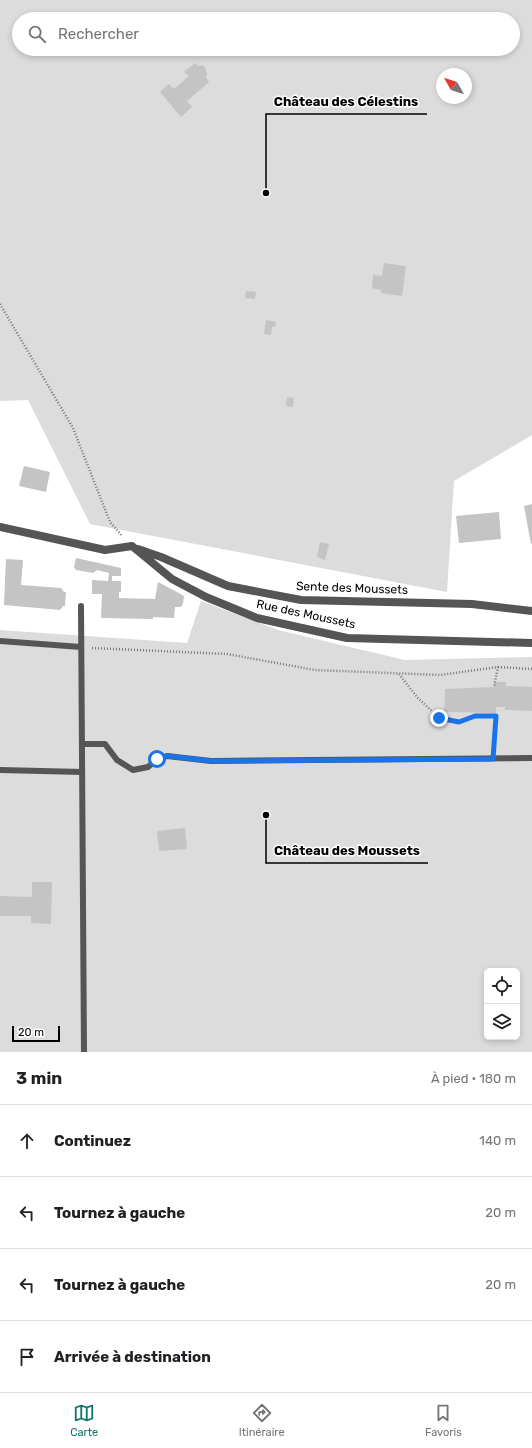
<!DOCTYPE html>
<html lang="fr">
<meta charset="utf-8">
<style>
body{margin:0;font-family:Rubik,sans-serif;background:#f2f2f2;color:#202124}
.controls{position:absolute;right:12px;bottom:12px;display:grid;overflow:hidden;border-radius:6px;box-shadow:0 2px 6px #0003}
.controls button{width:36px;height:36px;display:grid;place-items:center;padding:0;border:0;border-bottom:1px solid #e0e0e0;background:#fff;color:#202124;font:20px sans-serif}
.compass{position:absolute;left:436px;top:68px;width:36px;height:36px;border-radius:50%;background:#fff;box-shadow:0 2px 6px #0003;rotate:309deg}
.scale{position:absolute;left:12px;bottom:10px;width:48px;box-sizing:border-box;padding-left:4px;border:2px solid #000;border-top:0;font-size:11px;line-height:14px;white-space:nowrap;color:#000;-webkit-text-stroke:3px #fff;paint-order:stroke}
.stop{position:absolute;width:12px;height:12px;margin:-9px;border:3px solid #1a73e8;border-radius:50%;background:#fff}
.stop.end{background:#1a73e8;border-color:#fff;box-shadow:0 1px 4px #0008}
.list{margin:0;padding:0;list-style:none}
h2{display:flex;justify-content:space-between;align-items:center;height:52px;margin:0;padding:0 16px;font-size:17px}
h2 small{font-size:13px;font-weight:400;color:#757577}
.list li{display:grid;grid-template-columns:26px 1fr auto;gap:12px;align-items:center;box-sizing:border-box;height:72px;padding:0 16px;border-top:1px solid #e0e0e0}
.list b{display:block;font-size:15px;white-space:nowrap}
.list em{font-size:13px;font-style:normal;color:#757577}
.icon{flex:none;width:22px;height:22px;fill:none;stroke:currentColor;stroke-width:2;stroke-linecap:round;stroke-linejoin:round}
.map{position:relative;flex:none;width:532px;height:1052px;overflow:hidden}
.search{position:absolute;background:#fff;box-shadow:0 2px 6px #0003;left:12px;right:12px;top:12px;height:44px;display:flex;align-items:center;gap:10px;box-sizing:border-box;padding:0 14px;border-radius:22px;color:#757577;font-size:15px}
.sheet{height:340px;background:#fff}
nav{display:flex;justify-content:space-around;align-items:center;box-sizing:border-box;height:56px;border-top:1px solid #e0e0e0;background:#fff;font-size:11px;color:#757577}
nav a{display:grid;justify-items:center;gap:2px}
nav .on{color:#0f766e}
.map>svg:first-child{display:block}
</style>
<div class="map">
<svg width="532" height="1052" viewBox="0 0 532 1052">
<rect width="100%" height="100%" fill="#fff"/>
<path fill="#dcdcdc" fill-rule="evenodd" d="M0,0h532v435l-78,46 -7,111 -357,-68 -62,-124 -28,1zM19,19h494v30h-494zM442,74h24v24h-24z
M201,601l77,29 127,30 127,-3v395h-532v-422l187,13zM487,971h30v66h-30z"/>
<path fill="#c4c4c4" d="M195,63l3,3 4,-1 3,2 2,7 -1,3 3,5 -22,19 5,6 -11,10 -21,-25 9,-8 5,5 15,-13 -5,-4z
M384,263l22,3 -4,30 -21,-3v-3l-9,-2 1,-13 9,1z
M246,291l10,1 -1,7 -10,-1z
M266,320l10,2 -1,5h-3l-1,8 -7,-1z
M287,397l7,1 -1,9 -7,-1z
M24,466l26,6 -4,20 -27,-6z
M532,504v39l-1,1 -7,-38z
M499,512l2,27 -42,4 -3,-27z
M320,542l9,2 -4,16 -8,-3z
M76,558l45,10v8h-9v5h9v11h-2v6l36,1 3,-17 21,11 5,3 -1,8 -2,3h-6l-1,11 -21,-1v2l-52,-1 1,-24h-10v-14l16,1 1,-8 -12,-3 -4,3 -17,-3 -2,-3z
M6,559l17,1 -2,25 40,3 3,4h2l-1,14h-2l-3,4 -56,-5z
M494,682h12v4l26,1v24l-27,-1v-3h-9v6l-52,-1 1,-23 49,-2z
M185,828l2,21 -28,2 -2,-20z
M32,882h20l-1,42 -20,-1v-7h-31v-20l32,1z"/>
<g fill="none" stroke-linecap="round" stroke-linejoin="round">
<path stroke="#777" stroke-width="2.5" stroke-dasharray="1 2" stroke-linecap="butt" d="M0,304l73,124 37,94 12,14
M92,648l135,6 88,16 125,5 58,-8 -4,20
M498,667l34,2
M399,674l18,23 22,21 20,5 16,-7h21
M493,748l3,-35"/>
<path stroke="#555" stroke-width="6" d="M81,606l3,446
M0,641l81,6
M82,744h23l12,16 16,10 15,-3 9,-8 10,-3 44,5 321,-3
M0,770l82,2"/>
<path stroke="#555" stroke-width="8" d="M0,527l105,23 27,-4 40,33 34,18 51,21 90,20 185,5
M138,549l23,8 67,29 73,14 171,4 60,7"/>
</g>
<g fill="none" stroke-linecap="round" stroke-linejoin="round">
<path stroke="#1a73e8" stroke-width="5" d="M157,759l10,-3 44,5 282,-2 3,-43h-21l-16,6 -20,-4"/>
</g>
<g text-anchor="middle" stroke-width="3" stroke-linejoin="round" paint-order="stroke">
<g font-size="12" fill="#000" stroke="#fff">
<text transform="translate(352 588) rotate(2)" y="4">Sente des Moussets</text>
<text transform="translate(306 614) rotate(12)" y="4">Rue des Moussets</text>
</g>
</g>
<path fill="none" stroke="#000" stroke-width="1.5" d="M266 193L266 114H427M266 815L266 863H428"/>
<g fill="#000" stroke="#fff" stroke-width="1.5">
<circle cx="266" cy="193" r="4"/>
<circle cx="266" cy="815" r="4"/>
</g>
<g font-size="13" text-anchor="middle" font-weight="bold" fill="#000" stroke="#fff" stroke-width="3" stroke-linejoin="round" paint-order="stroke">
<text x="346" y="106">Château des Célestins</text>
<text x="347" y="855">Château des Moussets</text>
</g>
</svg>
<div class="controls">
<button><svg class="icon" aria-label="locate" viewBox="0 0 24 24"><circle cx="12" cy="12" r="6"/><path d="M12 2v4M12 18v4M2 12h4M18 12h4"/></svg></button>
<button><svg class="icon" aria-label="layers" viewBox="0 0 24 24"><path d="M12 4l9 5-9 5-9-5zM3 14l9 5 9-5"/></svg></button>
</div>
<svg class="compass" viewBox="-18 -18 36 36"><path d="M0-13l5 13h-10z" fill="#e53935"/><path d="M0 13l5-13h-10z" fill="#757577"/></svg>
<div class="scale">20 m</div>
<div class="stop" style="left:157px;top:759px"></div>
<div class="stop end" style="left:439px;top:718px"></div>
<div class="search"><svg class="icon" aria-label="search" viewBox="0 0 24 24"><circle cx="10" cy="10" r="6"/><path d="M15 15l6 6"/></svg>Rechercher</div>
</div>
<section class="sheet">
<h2>3 min<small>À pied · 180 m</small></h2>
<ul class="list">
<li><svg class="icon" aria-label="ahead" viewBox="0 0 24 24"><path d="M12 20V5M6 11l6-6 6 6"/></svg><div><b>Continuez</b></div><em>140 m</em></li>
<li><svg class="icon" aria-label="left" viewBox="0 0 24 24"><path d="M17 20v-9H6M10 6l-5 5 5 5"/></svg><div><b>Tournez à gauche</b></div><em>20 m</em></li>
<li><svg class="icon" aria-label="left" viewBox="0 0 24 24"><path d="M17 20v-9H6M10 6l-5 5 5 5"/></svg><div><b>Tournez à gauche</b></div><em>20 m</em></li>
<li><svg class="icon" aria-label="arrive" viewBox="0 0 24 24"><path d="M6 21V4h12l-3 4 3 4H6"/></svg><div><b>Arrivée à destination</b></div></li>
</ul>
</section>
<nav>
<a class="on"><svg class="icon" aria-label="map" viewBox="0 0 24 24"><path d="M3 6l6-2 6 2 6-2v14l-6 2-6-2-6 2zM9 4v14M15 6v14"/></svg>Carte</a>
<a><svg class="icon" aria-label="directions" viewBox="0 0 24 24"><path d="M12 3l9 9-9 9-9-9zM9 14v-3h6M13 9l2 2-2 2"/></svg>Itinéraire</a>
<a><svg class="icon" aria-label="saved" viewBox="0 0 24 24"><path d="M7 4h10v16l-5-4-5 4z"/></svg>Favoris</a>
</nav>
